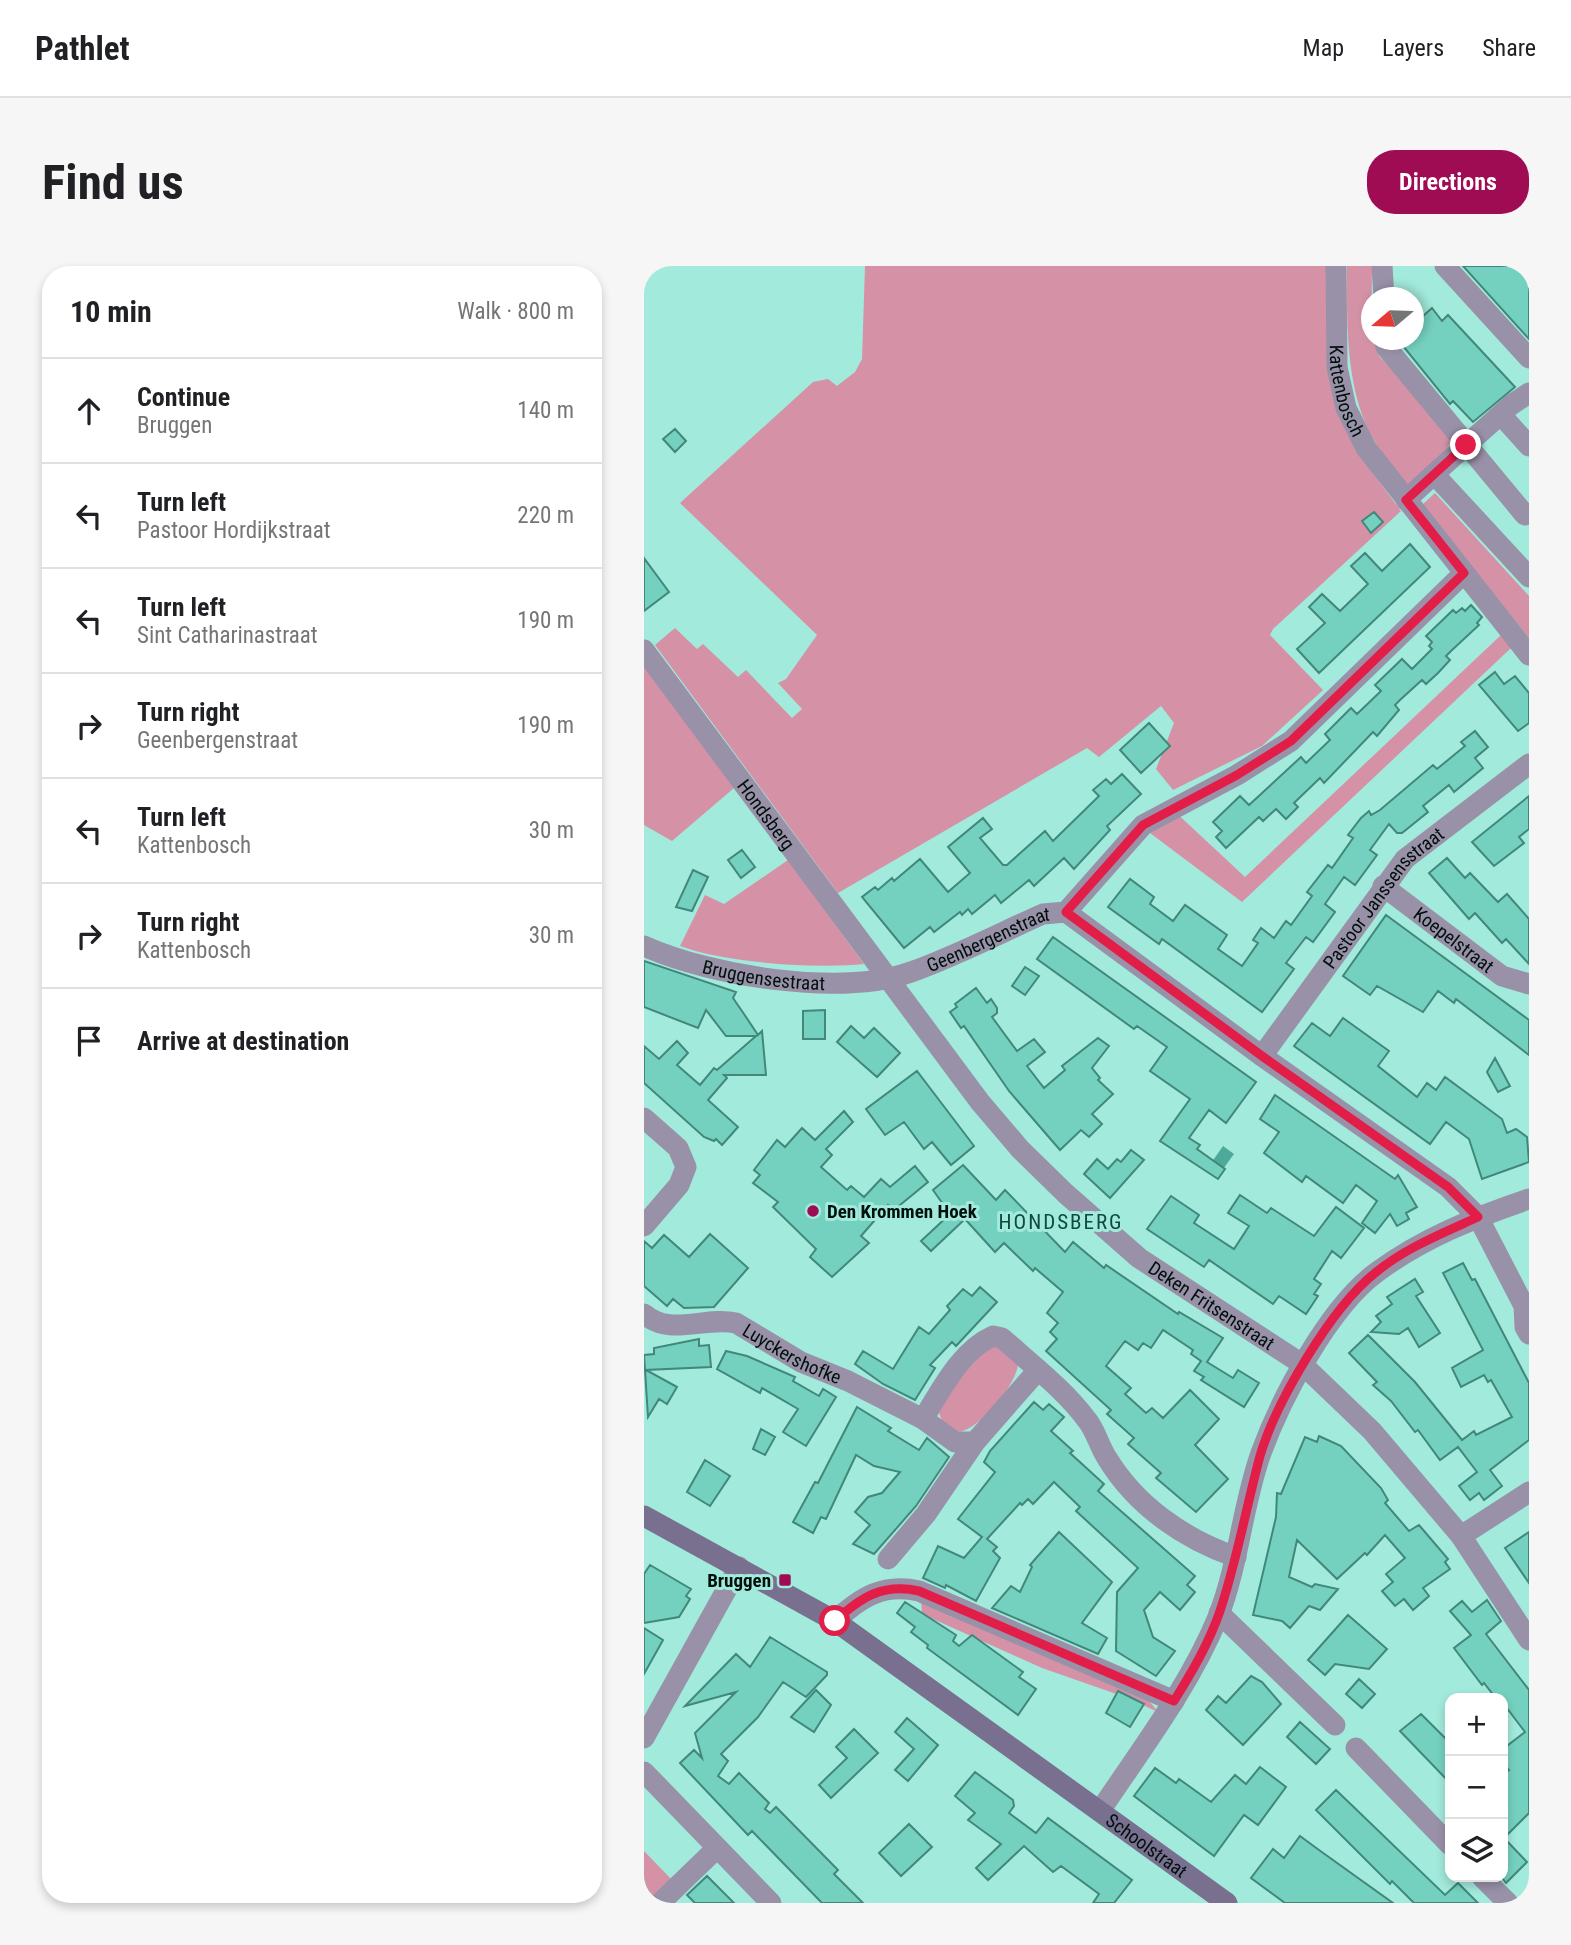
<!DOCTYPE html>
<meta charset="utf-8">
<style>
body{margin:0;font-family:"Roboto Condensed",sans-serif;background:#f6f6f6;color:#202124}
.controls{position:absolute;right:21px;bottom:21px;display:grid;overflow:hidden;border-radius:14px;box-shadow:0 4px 10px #0003}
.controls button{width:63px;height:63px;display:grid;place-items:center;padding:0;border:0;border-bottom:2px solid #e0e0e0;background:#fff;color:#202124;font:35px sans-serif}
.compass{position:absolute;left:717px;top:21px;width:63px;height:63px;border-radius:50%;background:#fff;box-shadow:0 4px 10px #0003;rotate:251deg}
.stop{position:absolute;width:21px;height:21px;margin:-16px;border:5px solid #e11d48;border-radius:50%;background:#fff}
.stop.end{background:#e11d48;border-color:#fff;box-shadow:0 2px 7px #0008}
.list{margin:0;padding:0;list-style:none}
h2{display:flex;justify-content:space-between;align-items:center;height:91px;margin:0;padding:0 28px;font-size:30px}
h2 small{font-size:23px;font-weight:400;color:#757577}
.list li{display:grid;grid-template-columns:46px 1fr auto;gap:21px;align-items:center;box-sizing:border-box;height:105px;padding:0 28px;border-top:2px solid #e0e0e0}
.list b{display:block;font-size:26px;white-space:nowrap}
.list p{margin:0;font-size:23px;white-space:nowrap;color:#757577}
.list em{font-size:23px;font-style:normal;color:#757577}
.icon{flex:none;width:38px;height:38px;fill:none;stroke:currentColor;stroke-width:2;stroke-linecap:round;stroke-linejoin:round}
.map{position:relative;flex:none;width:885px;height:1637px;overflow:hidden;border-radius:28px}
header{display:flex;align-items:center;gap:42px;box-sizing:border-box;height:98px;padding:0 35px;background:#fff;border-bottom:2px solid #e0e0e0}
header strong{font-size:33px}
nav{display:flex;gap:38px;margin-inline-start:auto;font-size:24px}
.intro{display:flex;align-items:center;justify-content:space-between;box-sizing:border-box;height:168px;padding:0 42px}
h1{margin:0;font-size:49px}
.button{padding:18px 32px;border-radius:28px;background:#9f0c54;color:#fff;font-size:24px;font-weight:700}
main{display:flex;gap:42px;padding:0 42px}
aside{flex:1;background:#fff;border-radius:28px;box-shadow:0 4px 10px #0003}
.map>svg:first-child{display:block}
</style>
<header>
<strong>Pathlet</strong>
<nav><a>Map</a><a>Layers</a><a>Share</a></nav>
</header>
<div class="intro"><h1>Find us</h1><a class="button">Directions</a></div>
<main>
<aside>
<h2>10 min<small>Walk · 800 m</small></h2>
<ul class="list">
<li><svg class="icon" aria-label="ahead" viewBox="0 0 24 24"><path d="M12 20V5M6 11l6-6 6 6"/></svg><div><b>Continue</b><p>Bruggen</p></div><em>140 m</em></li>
<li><svg class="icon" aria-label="left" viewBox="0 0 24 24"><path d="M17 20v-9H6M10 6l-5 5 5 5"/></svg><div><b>Turn left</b><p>Pastoor Hordijkstraat</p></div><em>220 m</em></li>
<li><svg class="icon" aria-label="left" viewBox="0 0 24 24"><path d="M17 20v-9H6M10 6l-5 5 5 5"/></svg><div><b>Turn left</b><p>Sint Catharinastraat</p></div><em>190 m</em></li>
<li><svg class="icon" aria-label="right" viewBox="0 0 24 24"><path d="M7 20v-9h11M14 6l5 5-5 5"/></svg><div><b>Turn right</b><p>Geenbergenstraat</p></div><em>190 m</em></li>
<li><svg class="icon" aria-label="left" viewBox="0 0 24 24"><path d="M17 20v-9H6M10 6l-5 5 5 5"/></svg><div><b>Turn left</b><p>Kattenbosch</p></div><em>30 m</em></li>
<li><svg class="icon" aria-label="right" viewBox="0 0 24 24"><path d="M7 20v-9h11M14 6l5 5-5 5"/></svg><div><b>Turn right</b><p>Kattenbosch</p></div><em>30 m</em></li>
<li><svg class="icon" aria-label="arrive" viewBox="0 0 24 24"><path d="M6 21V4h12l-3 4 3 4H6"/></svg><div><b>Arrive at destination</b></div></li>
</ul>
</aside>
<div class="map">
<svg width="885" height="1637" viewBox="0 0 885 1637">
<rect width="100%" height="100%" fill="#a2eadb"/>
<path fill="#d592a6" d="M221,0h465l27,186 44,59 -128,118 -3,6 53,55 -61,56 -89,44 -17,-21 18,-46 -13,-17 -62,51 -12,-9 -249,145 -183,-248 20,-17 22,21 6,-5 35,33 8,-7 46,48 10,-9 -24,-26 8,-4 31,-44 -137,-132 133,-121 15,-3 9,7 18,-14 7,-13z
M703,0h25l-1,74h4l4,16 65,69c3,5 7,10 7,15 -1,11 -35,38 -44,47 -13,-18 -27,-35 -37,-54 -25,-49 -23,-114 -23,-167z
M791,227l94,103v42l-107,-133z
M857,369l10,13 -269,254 -96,-72 25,-22 74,69z
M0,398l90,124 -62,53 -28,-16z
M144,594l76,104c-48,5 -139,-1 -184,-18l25,-51 19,9z
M350,1075l24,23c-1,20 -40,68 -61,68l-15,-11 -3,-8 11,-25z
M277,1333l226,99 11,14 -33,-15 -83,-29 -120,-54z
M0,1585l31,32 -21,20h-10z"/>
<path fill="#4daa9a" d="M579,880l11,8 -16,22 -11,-7z"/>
<path fill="#75d1bf" stroke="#41887b" stroke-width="2" d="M819,0h57l9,10v63z
M788,42l10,13 6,-6 67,72 -42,35 -20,-21 -3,3 -47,-58 10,-6v-15z
M31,163l11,12 -11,11 -12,-13z
M730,246l9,10 -12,11 -9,-12z
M766,278l20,23 -111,106 -22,-24 28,-26 -16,-16 13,-13 18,17 28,-27 -17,-18 14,-13 17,18z
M0,292l25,34 -25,19z
M827,339l11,12 -5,6 2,2 -28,26 -5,5 4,4 -12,13 -12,11 -4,-4 -22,20 -5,5 4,5 -22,26 -4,-4 -49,51 -4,-5 -26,25 4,4 -12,12 -10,-10 -13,12 -4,-4 -33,31 -10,-11 6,-6 -9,-9 27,-26 9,9 52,-48 5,6 24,-23 -5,-6 26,-26 6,6 24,-23 -6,-6 27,-26 10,10 20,-20 -3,-3 3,-4 -6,-6 27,-26 3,3 6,-5 3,3z
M851,406l9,12 11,-8 14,17v30l-11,8 -39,-46z
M505,457l21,23 -29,27 -21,-23z
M831,465l13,16 -13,11 8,10 -29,24 -5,-7 -26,21 5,6 -26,21h-5l-8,-9 -19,26 7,5 -22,30 -11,-8 -19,27 10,8 -22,30 -7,-5 -20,26 8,6 -32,43 -100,-73 -3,5 -51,-37 22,-28 24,18 -4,7 23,17 12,-16 42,30 -9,14 24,17 16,-23 -5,-3 8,-12 13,10 12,-17 5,4 21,-29 -5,-4 21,-27 4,3 21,-30 -5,-3 13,-17 8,-7 2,4 9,-5 53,-45 4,4 28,-23 -4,-4z
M478,508l19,20 -34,32 3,4 -36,39 -10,-11 -30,28 -5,-6 -28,23 -6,-8 -23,19 -4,-5 -6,6 -2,-3 -26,20 -4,-5 -26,21 -42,-51 13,-10 3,3 14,-12 2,3 26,-22 28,33 22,-19 -22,-26 35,-29 9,11 -12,9 23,27h4l38,-34 8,10 46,-45 -6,-6 13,-11 5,5z
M885,530v33l-10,8 5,6 -30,23 -22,-24z
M98,584l13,17 -14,11 -13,-18z
M803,592l18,20 5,-5 28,29 9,-8 22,25v45l-23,-25 -4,4 -27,-30 -6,6 -40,-46z
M49,604l15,7 -16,34 -16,-4z
M742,649l143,105v35l-73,-56 -2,4 -16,-12 -15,21 -46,-26 -7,9 -27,-19z
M409,671l203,145 -30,41 -17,-13 -20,28 11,7 -3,4 28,20 -7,10 -58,-38 30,-42 -40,-28 17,-24 -30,-21 -3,3 -97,-70z
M0,695l92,31 -3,6 11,16 14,21 4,-4 4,44h-42l3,3 -19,22 30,27 -16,18 -6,-6 -2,2 -10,-4 -60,-54v-37l15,13 18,-18 11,12 -11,12 23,20 14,-17 3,2 39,-34h-30l-20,-26 -8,18 -54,-21z
M381,701l14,9 -14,19 -13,-9z
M332,722l11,15 4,-4 6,9v5l-5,4 25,34 17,-12 11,13 -18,14 17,22 21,-18 -3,-4 36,-28 11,8 -17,22 8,10 -2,2 15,14 -21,20 10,10 -13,13 -8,-7 -21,20 -51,-59 -45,-65 -3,2 -11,-16 7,-5 -2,-3z
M181,744v29h-22v-28z
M699,752l46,33 -11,15 39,31 10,-14 9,7 9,-13 57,42 5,14 9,-4 11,8 2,25 -47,17 -13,-40 -23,-17 -16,22 -136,-98 18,-23 18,13z
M207,760l13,12 10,-10 26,25 -23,24 -40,-35z
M851,792l15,28 -12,6 -11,-20z
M273,805l57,75 -23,19 -19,-23 -8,7 -20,-27 -19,13 -19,-26z
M631,829l120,84 3,-4 19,32 -11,6 3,6 -12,7 -7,-12 -15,19 -13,-10 15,-22 -21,-16 -13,18 -37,-27 -4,6 -38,-29 15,-21 -19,-13z
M200,845l9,11 -27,27 6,6 -11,12 26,23 4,-4 13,11 17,-18 9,8 25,-21 13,16 -34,28 -6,-5 -27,31 8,7 -37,34 -22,-20 6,-8 -43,-42 5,-5 -25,-19 7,-8 -6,-5 23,-30 8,7 17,-19 13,12z
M487,884l13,10 -34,38 -26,-24 13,-15 11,10 9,-10 4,3z
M319,899l33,35 9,-10 60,62 8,-10 31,26 2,-3 72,49 1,-2 44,26 -16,24 26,16 5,-8 21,13 -15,24 -43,-27 3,-3 -10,-6 7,-10 -10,-7 2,-4 -30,-20 -12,18 -8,-5 -5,7 -13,-9 -19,25 25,22 -6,6 21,19 6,-5 11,10 27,-28 29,29 -24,26 33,34 -32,33 -40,-34 5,-5 -33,-29 6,-6 -27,-24 4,-4 -65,-59 11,-12 -7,-7 8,-9 -11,-10 16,-21 -28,-24 -2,3 -29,-28 -9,9 -30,-33 -34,32 -10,-10 29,-27 -17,-24z
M596,929l27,18 4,-5 43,28 22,-29 28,21 -23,30 -9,-7 -18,28 7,5 -7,10 4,2 -12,18 -27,-18 -6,8 -64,-44 -5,7 -57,-38 24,-33 28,19 -5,8 40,26 15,-23 -21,-13z
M66,968l38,34 -34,39 -30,1 -11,-9 -6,7 -23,-20v-45l8,7 12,-13 25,22z
M819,997l9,17 3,-1 54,104v57l-39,30 12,16 -18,14 -5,-7 -9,7 -11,-14 18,-14 -19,-25 -18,13 -22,-30 -3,2 -24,-31 -18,-16 4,-3 -28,-29 19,-18 47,47 47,58 12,-9 2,4 36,-18 -21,-37 -3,2 -4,-7 -23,12 -9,-19 31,-18 -40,-77z
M771,1013l8,13 -7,4 24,37 -21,14 -11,-19 -9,6 -28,-2 10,-10 -5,-6 16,-12 -5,-7z
M336,1021l17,15 -41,44 -4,-4 -22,23 5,3 -20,32 -32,-16 -28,-20 8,-13 30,18 26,-42 10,7 21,-24 -3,-4 16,-17 9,7z
M55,1073v7l10,-1 2,22 -65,3 31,17 -10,17 -8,-5 -11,18 -4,-62 10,-1v-6z
M82,1085l21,5 48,21 -2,4 26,15 4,-7 13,8 -30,49 -23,-14 15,-23 -36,-21 -2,5 -43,-24z
M390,1136l9,8 6,-6 15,13 -13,14 22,20 -3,2 34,31 -6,7 97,85 -8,9 8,7 -15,18 -20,-18 -16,18 9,27 22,14 -19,25 -40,-25 1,-59 21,-24 -62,-57 4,-4 -26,-25 -21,22 -5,-5 -6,6 -2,-2 -33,36 10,8 -4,4 7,7 -24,43 -30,-16 -1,3 -22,-10 15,-32 26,12 18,-21 -24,-18 37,-47 -11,-10 6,-11z
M213,1141l34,21 -3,3 31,19 8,-12 22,19 -33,49 -42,48 -21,-10 17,-19 -15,-13 13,-15 14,-4 18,-21 -26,-6 -18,-11 -30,64 -5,-2 -8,16 -20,-11 22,-40 3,1z
M117,1163l14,8 -10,18 -12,-6z
M675,1170l22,10 40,42 7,12 -3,3 24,28 10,-6 29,34 -3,3 5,7 -27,19 6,8 -16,14 -9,-11 -9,7 -13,-15 11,-9 -7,-8 19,-16 -20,-23 -18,20 -2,-2 -28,26 -40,-39 -8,37 23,10 3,-3 23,5 -18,21 -11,-4 -19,22 -8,-7 -29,-6 23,-98 1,-24 4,1 24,-57 12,5z
M61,1194l25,16 -20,30 -23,-14z
M415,1266l53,50 -30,41 25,15 -9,16 -106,-46 19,-22 9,6 12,-25 -2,-2z
M885,1266v51l-24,-35z
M6,1299l41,24 -5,7 4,3 -11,18 -35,6v-49z
M843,1334l14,21 -15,13 43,56v123l-25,25 23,24 -21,21 -3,-4v-104l6,-5 -6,-8v-13l22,-17 -22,-29v-5l-8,-1 -11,-14 -2,2 -28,-37 17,-13 -21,-24 12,-10 10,11z
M261,1336l51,33 -3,6 6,5 13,-11 51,37 -4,5 17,12 -18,26 -91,-67 1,-3 -17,-13 4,-5 -18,-14z
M704,1349l39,34 -18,20 -34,-5 -10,11 -17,-15z
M0,1362l19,12 -19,34z
M126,1371l57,35v3l-21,22 -23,-15 -25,35 -37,37 7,7 -10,15 11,8 10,-11 30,30 -4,6 5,4 6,-6 62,63 -4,4 29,29h-41l-70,-72 -4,4 -68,-72 14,-13 8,8 -7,-25 41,-41 -51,14 51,-52 14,13z
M607,1410l11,6 19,22 -38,41 -37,-35 12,-14 8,7z
M715,1413l16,15 -13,14 -16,-14z
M172,1424l15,15 -17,27 -23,-15z
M474,1425l26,13 -14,23 -24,-14z
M777,1448l29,29v40l-50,-52z
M263,1452l31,27 -30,36 -13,-11 19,-21 -19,-17z
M656,1456l30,27 -14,15 -29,-27z
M210,1463l24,24 -47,45 -12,-13 28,-27 -11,-11z
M616,1501l26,20 -28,38 -14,-10 -30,41 -80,-60 21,-28 21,15 3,-4 32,23 24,-27 11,9z
M331,1506l38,28 1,6 -5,7 27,20 12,-15 84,62 -18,23h-21l6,-9 -38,-28 -8,6 -29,-26 -36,34 -12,-12 25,-24 -33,-24 7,-7 -20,-17z
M692,1524l109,105 13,-12 20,20h-64l-22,-22 -2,3 -74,-74z
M265,1558l23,23 -31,29 -22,-23z
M656,1570l19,14 74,53h-108l-34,-25 22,-29 11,9z
M63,1610l27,27h-39l-8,-8z"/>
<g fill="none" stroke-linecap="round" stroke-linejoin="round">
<g stroke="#9991a8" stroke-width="21">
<path id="s1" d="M692,0l1,101 9,41 20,40 163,207"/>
<path d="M738,0l2,32"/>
<path d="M801,0l84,92"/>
<path d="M741,74l1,7 139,168"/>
<path d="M858,150l27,30"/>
<path d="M790,208l77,-69 18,-12"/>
<path d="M762,234l28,-26 95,103"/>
<path id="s2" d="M0,384l336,452 40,47 45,44 74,65 163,106 70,67 89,105 68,104"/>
<path id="s3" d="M739,620l119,90 27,8"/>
<path d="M422,646l196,144 186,131 30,30 46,89 1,21 4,7"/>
<path id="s4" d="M0,680c67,30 196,51 267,26 45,-16 89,-39 132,-58l23,-2 77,-87 94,-50 54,-34 173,-168"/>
<path id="s5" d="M618,790l143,-197 124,-95"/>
<path d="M0,852l34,30 8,19 -7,18 -35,41"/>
<path id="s6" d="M0,1048c27,23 60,2 92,9l65,39 47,19 75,38c18,-29 38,-69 70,-83l9,2c29,26 62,51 85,82 9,11 12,26 20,38 29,48 77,81 129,99"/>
<path d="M279,1153l32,23h20"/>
<path d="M817,1270l68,-44"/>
<path d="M244,1293l38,-45 49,-72 63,-72"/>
<path d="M575,1347l116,112"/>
<path d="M191,1355c26,-24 48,-38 84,-30l255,110"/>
<path d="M0,1472l95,-171"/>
<path d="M712,1482l94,97"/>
<path d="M0,1506l127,131"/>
<path d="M456,1545c42,-63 89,-124 118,-194 21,-53 24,-111 43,-164 20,-55 68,-146 116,-181 46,-34 99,-55 152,-73"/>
<path d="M838,1611l26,26"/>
<path d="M16,1637l57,-55"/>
</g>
<path stroke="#796f8f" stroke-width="21" id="s7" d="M0,1250l191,105 392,282"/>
</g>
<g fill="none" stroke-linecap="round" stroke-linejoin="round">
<path stroke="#e11d48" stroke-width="9" d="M191,1355c26,-24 48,-38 84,-30l255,110c18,-29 35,-58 46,-90 17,-51 26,-103 40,-155 16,-54 71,-148 115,-183 30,-25 68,-40 103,-56l-30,-30 -186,-131 -196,-144 77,-87 94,-50 54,-34 173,-168 -58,-73 60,-55"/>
</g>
<g fill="#9f0c54" stroke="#a2eadb" stroke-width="2.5">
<circle cx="169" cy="945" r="7"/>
<rect x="134" y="1307" width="14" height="14" rx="3.5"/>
</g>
<g text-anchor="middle" stroke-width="6" stroke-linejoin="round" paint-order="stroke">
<g font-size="19" fill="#00100d" stroke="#a2eadb">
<text dy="7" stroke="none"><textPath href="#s1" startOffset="126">Kattenbosch</textPath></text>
<text dy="7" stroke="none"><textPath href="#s2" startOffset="205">Hondsberg</textPath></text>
<text dy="7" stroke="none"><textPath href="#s5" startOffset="200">Pastoor Janssensstraat</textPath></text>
<text dy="7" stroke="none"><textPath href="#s4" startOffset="357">Geenbergenstraat</textPath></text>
<text dy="7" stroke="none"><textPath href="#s3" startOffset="89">Koepelstraat</textPath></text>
<text dy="7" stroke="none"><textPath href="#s4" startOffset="124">Bruggensestraat</textPath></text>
<text dy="7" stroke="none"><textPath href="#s2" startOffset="873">Deken Fritsenstraat</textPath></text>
<text dy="7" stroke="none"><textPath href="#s6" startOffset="159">Luyckershofke</textPath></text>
<text dy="7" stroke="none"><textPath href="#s7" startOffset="602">Schoolstraat</textPath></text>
</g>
<g font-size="19" font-weight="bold" fill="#00100d" stroke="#a2eadb" text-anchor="start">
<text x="183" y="952">Den Krommen Hoek</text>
<text x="127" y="1321" text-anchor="end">Bruggen</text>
</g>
<g font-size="21" letter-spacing="2" fill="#0f4940" stroke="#a2eadb">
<text x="417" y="963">HONDSBERG</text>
</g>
</g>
</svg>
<div class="controls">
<button>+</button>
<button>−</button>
<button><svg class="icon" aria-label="layers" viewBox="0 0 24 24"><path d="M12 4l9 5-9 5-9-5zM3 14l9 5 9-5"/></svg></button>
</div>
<svg class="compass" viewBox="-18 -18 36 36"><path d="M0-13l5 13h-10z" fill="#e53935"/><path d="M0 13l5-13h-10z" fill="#757577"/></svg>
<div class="stop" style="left:191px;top:1355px"></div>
<div class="stop end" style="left:822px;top:179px"></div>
</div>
</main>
